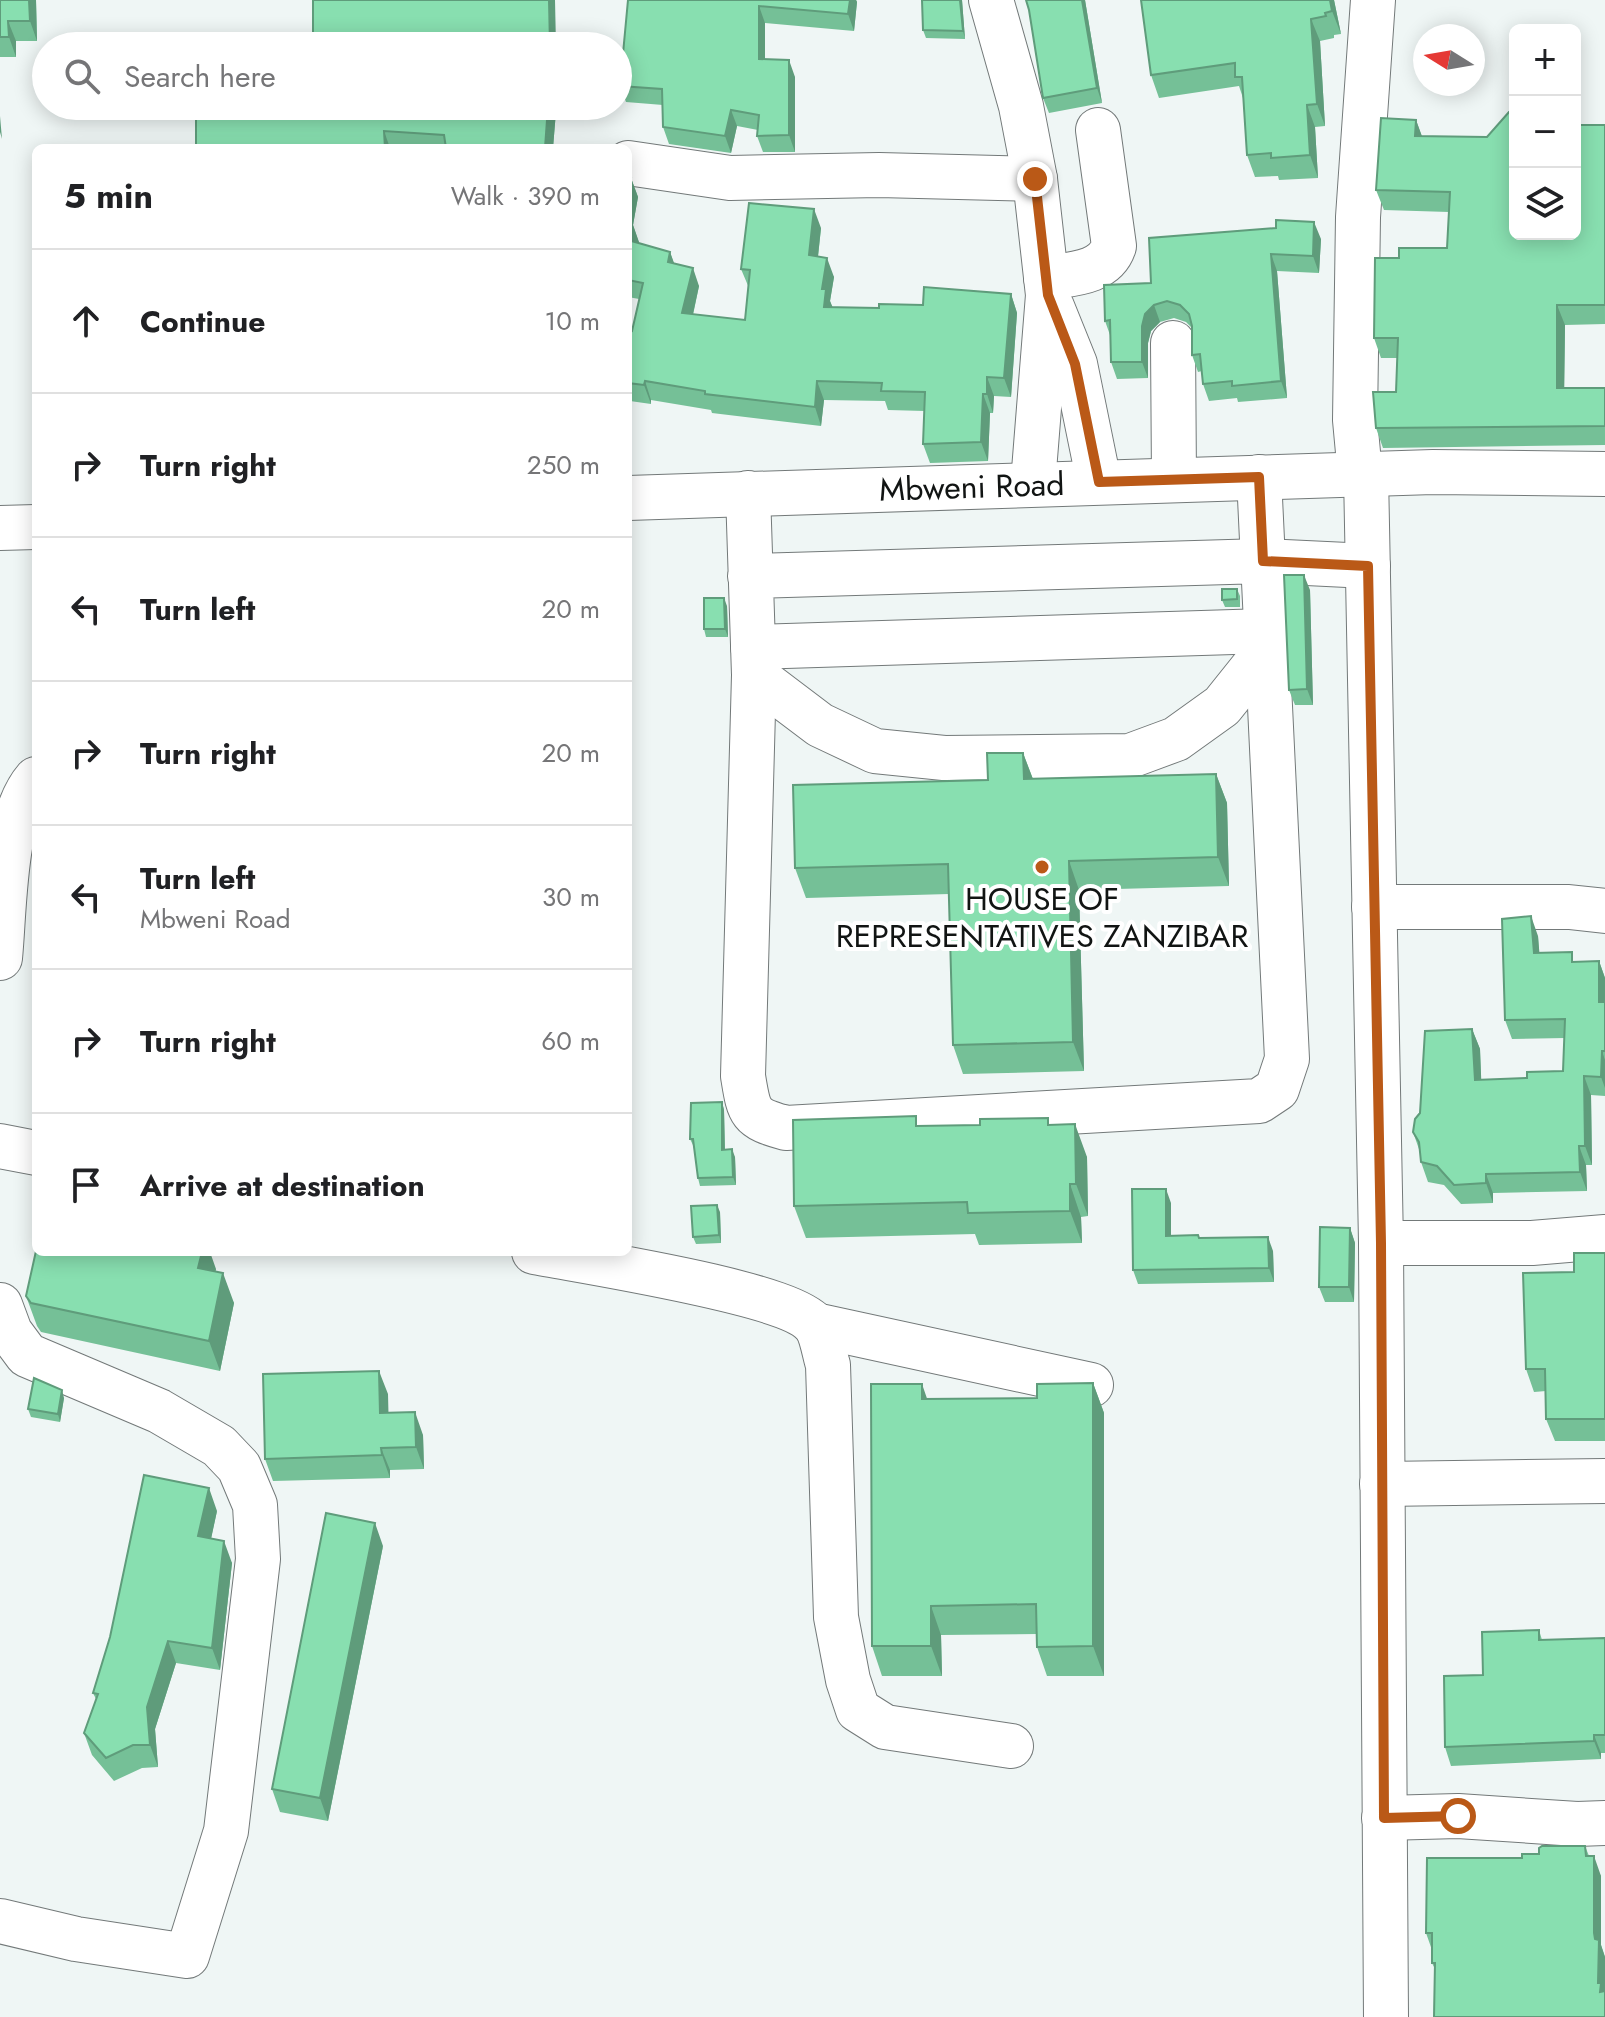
<!DOCTYPE html>
<meta charset="utf-8">
<style>
body{margin:0;font-family:Jost,sans-serif;background:#f2f2f2;color:#202124}
.controls{position:absolute;right:24px;top:24px;display:grid;overflow:hidden;border-radius:12px;box-shadow:0 4px 20px #0003}
.controls button{width:72px;height:72px;display:grid;place-items:center;padding:0;border:0;border-bottom:2px solid #e0e0e0;background:#fff;color:#202124;font:40px sans-serif}
.compass{position:absolute;left:1413px;top:24px;width:72px;height:72px;border-radius:50%;background:#fff;box-shadow:0 4px 20px #0003;rotate:281deg}
.stop{position:absolute;width:24px;height:24px;margin:-18px;border:6px solid #ba5917;border-radius:50%;background:#fff}
.stop.end{background:#ba5917;border-color:#fff;box-shadow:0 2px 8px #0008}
.list{margin:0;padding:0;list-style:none}
h2{display:flex;justify-content:space-between;align-items:center;height:104px;margin:0;padding:0 32px;font-size:34px}
h2 small{font-size:26px;font-weight:400;color:#757577}
.list li{display:grid;grid-template-columns:52px 1fr auto;gap:24px;align-items:center;box-sizing:border-box;height:144px;padding:0 32px;border-top:2px solid #e0e0e0}
.list b{display:block;font-size:30px;white-space:nowrap}
.list p{margin:0;font-size:26px;white-space:nowrap;color:#757577}
.list em{font-size:26px;font-style:normal;color:#757577}
.icon{flex:none;width:44px;height:44px;fill:none;stroke:currentColor;stroke-width:2;stroke-linecap:round;stroke-linejoin:round}
.map{position:relative;flex:none;width:1605px;height:2017px;overflow:hidden}
.search{position:absolute;background:#fff;box-shadow:0 4px 20px #0003;left:32px;top:32px;width:600px;height:88px;display:flex;align-items:center;gap:20px;box-sizing:border-box;padding:0 28px;border-radius:44px;color:#757577;font-size:30px}
.panel{position:absolute;background:#fff;box-shadow:0 4px 20px #0003;left:32px;top:144px;width:600px;height:1112px;border-radius:12px}
.map>svg:first-child{display:block}
</style>
<div class="map">
<svg width="1605" height="2017" viewBox="0 0 1605 2017">
<rect width="100%" height="100%" fill="#eff6f5"/>
<g fill="none" stroke-linecap="round" stroke-linejoin="round">
<g stroke="#737979" stroke-width="46">
<g id="minor">
<path d="M991,0l30,106 14,73 13,116 -15,188"/>
<path d="M628,163l102,15 149,-3 156,4"/>
<path d="M1046,278c24,-4 59,-4 68,-32l-16,-116"/>
<path d="M1052,307l23,57 24,118"/>
<path d="M1173,343l1,137"/>
<path d="M1360,474l-5,-54 3,-203 15,-217"/>
<path d="M1366,474l15,769 5,774"/>
<path d="M1259,477l4,84 105,5"/>
<path d="M748,493l6,182 -11,401c6,37 6,42 43,52l473,-27 18,-12 10,-30 -24,-498 -513,15"/>
<path id="s1" d="M628,498l805,-26 172,2"/>
<path d="M0,528l36,-1"/>
<path d="M753,647l513,-16"/>
<path d="M754,675l66,50 55,26 69,7 186,-2 46,-17 46,-33 44,-55"/>
<path d="M1374,907h195l36,4"/>
<path d="M0,958c5,-50 3,-141 36,-179"/>
<path d="M0,1146l36,7"/>
<path d="M1381,1243h151l73,-6"/>
<path d="M534,1252c51,10 252,40 280,72 8,9 10,29 14,41l8,252 12,63 10,30 27,17 126,19"/>
<path d="M0,1305l10,27 17,23 132,56 60,35 20,21 16,38 3,54 -32,272 -39,125 -111,-17 -76,-18"/>
<path d="M815,1325l276,60"/>
<path d="M1382,1484l223,-3"/>
<path d="M1384,1818l74,-2 119,8 28,-1"/>
</g>
</g>
<use href="#minor" stroke="#fff" stroke-width="44"/>
</g>
<path fill="#75c097" d="M0,0h36l1,41h-21v16h-16z
M628,0h228l1,2 -3,29 -89,-8v36l30,18v75h-32l-6,-16 1,-6 -21,-4 -6,27 -62,-9 -6,-17v-22l-37,-3 -6,-16z
M962,0l3,39 -39,-1 -3,-8z
M1026,0h59l17,103 -53,10 -6,-15 -14,-88z
M1334,0l7,34 -7,1v3l-14,3 5,85 -10,1 3,51 -39,2 -1,-4 -23,1 -8,-22 -4,-57 -4,-12 -80,12 -8,-23z
M196,106h362v5h-2l-3,37h-357z
M1416,120l6,17 93,97 90,-109v199l-40,1 -1,63h41v57l-222,3 -7,-20 20,-36 1,-34h-16l-7,-20 25,-80 48,-10 2,-36 -65,-2 -8,-20z
M628,177l3,1 7,19 -5,28 6,18 31,9 4,12 25,22 -6,29 52,5 4,-32 -8,-19 80,-41 -3,29 16,20 -4,24 2,6 47,1 44,-3 88,-11 6,19 -6,84 -17,-1 -1,17h-3l-2,48 -58,2 -7,-19 2,-33 -37,-1 -3,-9 -61,-1 -3,26 -109,-13 -1,-3 -60,-10v4l-21,-3 -2,9v-80l4,1 7,-32 -11,-2z
M1321,239l-2,34 -42,-2 10,127 -49,4 -1,-4 -28,3 -6,-17 -1,-13 -4,1 -6,-17v-27l-6,-6 -12,-4 -14,4 -9,9 -3,12v35l-31,1 -6,-17 -1,-27 -5,-14 46,-38z
M1237,589l3,7v11h-15l-3,-7z
M1310,590l3,115h-18l-6,-15z
M727,606l1,31h-22l-2,-8z
M1023,753l10,26 183,-5 11,29 2,83 -150,4 5,181 -121,3 -10,-29 -4,-151 -143,4 -11,-30 193,-88z
M1538,936l1,17 36,9 24,-1 6,17v118l-14,-1 1,70h-6l1,26 -94,2v10l-32,1 -17,-19 -16,-3 -7,-20 -1,-10 -7,-20 7,-19 52,-84 8,20 1,31 46,-2 36,-7 2,-33 -53,1 -7,-19z
M722,1102l2,8 1,40 10,7 1,28 -36,1 -2,-8 -4,-31 -4,-8z
M1050,1125l37,32 1,59 -7,1 1,26 -103,2 -4,-11 -169,4 -12,-32 126,-80z
M1171,1203v33l27,-1 1,3 74,13 1,31 -136,2 -5,-14z
M720,1212l1,31 -25,1 -3,-7z
M1350,1228l5,15 -1,59h-29l-6,-15z
M1605,1253v188h-50l-9,-22v-28l-12,1 -8,-23 48,-97z
M216,1269l-1,3 19,31 -14,68 -179,-39 -4,-6 -11,-30z
M1093,1383l11,30v263h-57l-10,-29v-13l-96,1 1,41h-60l-10,-30 55,-247 110,-1z
M388,1394v19l35,22 1,34 -34,1v8l-117,3 -8,-22z
M64,1398l-4,24 -29,-5 -3,-8z
M217,1511l-6,27 21,25 -12,107 -44,-7 -21,66 3,38 -16,1 -28,13 -22,-26 -8,-22 12,-34 -3,-6z
M383,1546l-55,275 -48,-9 -8,-23z
M1539,1630l3,10 63,-2v115h-4v6l-150,7 -6,-19 38,-72z
M1585,1846l4,10 12,20v69l4,12v60l-170,-48 -3,-6v-13l-6,-17 96,-75z"/>
<path fill="#5f9c7b" d="M29,0h7l1,41 -7,-20z
M549,0h6l1,46h-6z
M850,0h6l1,2 -3,29 -6,-17z
M960,0h2l3,39 -2,-8z
M1082,0h3l17,103 -5,-15z
M1330,0h4l7,34 -9,-23z
M759,6l6,17v52l-6,-16z
M1311,19l9,22 5,85 -8,-22z
M8,21l8,20v16l-7,-20z
M789,60l6,17v75l-6,-17z
M1307,105l8,22 3,51 -8,-23z
M548,106h6l2,5 -3,37h-8z
M731,110l6,16 -6,27 -6,-17z
M0,116l2,23 -2,-7z
M1416,120l7,19 -8,-3z
M384,131l6,17h-5z
M631,178l7,19 -5,28 6,17 -4,17 -7,-22v-42z
M814,209l7,19 -5,46 -7,-19z
M1314,222l7,17 -2,34 -6,-17z
M670,252l7,19 -9,-9z
M1271,254l6,17 10,127 -6,-17z
M827,258l7,19 -4,24 3,7 -9,-1 -2,-18z
M693,268l6,18 -10,46 -7,-19z
M1011,294l6,19 -6,84 -7,-19z
M1154,305l6,17 -9,9 -3,12v35l-6,-16v-36l3,-12z
M1557,305l8,20 -1,83 -7,-20z
M987,377l7,19 -1,17 -6,-19z
M645,381l6,19v4l-7,-19z
M817,381l7,19 -3,26 -6,-19z
M983,394l7,19 -2,48 -7,-19z
M1304,575l6,15 3,115 -6,-16z
M724,598l3,8 1,31 -3,-8z
M1023,753l11,29 -10,-3z
M1216,774l11,29 2,83 -11,-29z
M1069,861l10,29 5,181 -11,-29z
M1531,916l7,20 3,36 -7,-19z
M1599,961l6,17v40l-6,-16z
M1472,1029l8,20 2,50 -7,-19z
M1602,1051l3,9v28l-4,-11z
M1584,1076l7,19 1,70 -7,-19z
M722,1102l2,8 1,47 -3,-7z
M1075,1124l12,33 1,59 -12,-32z
M1579,1146l7,19 1,26 -7,-19z
M732,1149l3,8 1,28 -3,-8z
M1486,1174l7,19v10l-7,-20z
M1070,1184l11,33 1,26 -12,-32z
M1166,1189l5,14v47l-5,-14z
M717,1205l3,7 1,31 -2,-8z
M1350,1228l5,15 -1,59 -5,-15z
M1268,1237l5,14 1,31 -5,-14z
M202,1252h8l6,17 -7,28 -11,-29z
M223,1273l11,30 -14,68 -11,-30z
M379,1371l9,23 1,41 -9,-22z
M1093,1383l11,30v263l-11,-30z
M922,1384l10,29 -10,-14z
M62,1390l2,8 -4,24 -2,-8z
M415,1412l8,23 1,34 -8,-22z
M381,1448l9,22v8l-8,-23z
M209,1488l8,23 -10,47 -9,-22z
M375,1523l8,23 -55,275 -8,-23z
M224,1541l8,22 -12,107 -8,-22z
M931,1606l10,29 1,41 -11,-30z
M168,1641l8,22 -21,66 3,38 -8,-22 -3,-38z
M1594,1735l7,18v6l-7,-18z
M1594,1856l7,20v69l4,12v47l-7,-21 -4,-50z"/>
<path fill="#88dfb0" stroke="#5f9c7b" stroke-width="2" d="M0,0h29l1,21h-22l1,16h-9z
M313,0h236l1,46h-237z
M628,0h222l-2,14 -89,-8v53l30,1v75l-32,1 2,-21 -28,-5 -6,26 -62,-9 -1,-38 -42,-3z
M922,0h38l3,31 -40,-1z
M1026,0h56l15,88 -54,10 -14,-88z
M1141,0h189l2,11 -7,2 1,3 -15,3 6,85 -10,1 3,50 -39,3v-5l-24,2 -5,-78h-7v-14l-84,12z
M196,106h352l-3,42h1h-100l-2,-13 -60,-4 1,17h-189z
M1515,111v123h60v-109h30v180h-48v83h48v38l-229,2 -3,-36h23l2,-54h-24l1,-80h24v-10h48l3,-56 -74,-2 5,-72 35,2 -1,16 72,1 22,-25z
M628,177l3,1 -3,17z
M749,203l65,6 -5,46 18,3 -5,31h4l-2,18 55,1v-4l44,1 1,-18 87,7 -7,84 -17,-1v17h-4l-2,48 -58,2 2,-52 -44,-1 1,-8 -65,-2 -2,26 -110,-13v-3l-60,-10 -1,4 -16,-2v-53l4,1 11,-48 -15,-3v-57l4,1 -4,16 42,12 -2,10 25,6 -11,45 63,7 5,-50 -9,-1z
M1276,220l38,2 -1,34 -42,-2 10,127 -49,5v-5l-29,3 -3,-30 -8,1v-29l-3,-12 -9,-9 -13,-4 -13,4 -9,9 -3,12v36h-31l-1,-42 -5,1 -1,-36 47,-2 -2,-45 127,-10z
M1284,575h20l3,114 -18,1z
M1222,589h15v10l-15,1z
M704,598h20l1,31h-21z
M987,753h36l1,26 192,-5 2,83 -149,4 4,181 -120,3 -5,-181 -153,4 -2,-83 195,-5z
M1531,916l3,37 38,-1v10l27,-1v41h6v49h-3l-1,26 -17,-1 1,70h-6l1,26 -94,2v9l-32,2 -17,-19 -16,-4 -2,-20 -6,-10 2,-13 5,-6 5,-82 47,-2 3,51 52,-2v-6l36,-1 2,-52 -60,1 -3,-101z
M722,1102v48l10,-1 1,28 -35,1 -5,-39h-3l1,-36z
M916,1116v10l64,-1v-6l68,-1v7l27,-1 1,60h-6v27l-102,2 -1,-11 -173,4 -1,-86z
M1132,1189h34v47l32,-1 1,3 69,-1 1,31 -136,2z
M717,1205l2,30 -26,2 -2,-31z
M1320,1227l30,1 -1,59h-30z
M36,1251v1h166l-4,16 25,5 -14,68 -178,-38 -5,-7z
M1574,1253h31v166h-59l-1,-50h-19l-3,-96 51,-1z
M379,1371l1,42 35,-1 1,35 -35,1 1,7 -117,4 -2,-85z
M34,1378l28,12 -4,24 -30,-5z
M1093,1383v263l-56,1 -1,-43 -105,2v40h-59l-1,-262h51v15l115,-1v-14z
M144,1475l65,13 -11,48 26,5 -12,107 -44,-7 -21,66 3,38h-17l-27,13 -22,-25 14,-39 -5,-1 17,-56z
M326,1513l49,10 -55,275 -48,-9z
M1539,1630v10l66,-2v97h-11v6l-149,6 -1,-71 39,-1 -1,-43z
M1542,1846h43l1,10h8v77l1,6 4,1 -1,43h3l-1,9 5,-1v26h-171l1,-54h-3v-30h-6l1,-75h95v-4h17v-6z"/>
<g fill="none" stroke-linecap="round" stroke-linejoin="round">
<path stroke="#ba5917" stroke-width="10" d="M1035,179l13,116 27,69 24,118 160,-5 4,84 105,5 13,677 3,575 74,-2"/>
</g>
<circle fill="#ba5917" stroke="#fff" stroke-width="3" cx="1042" cy="867" r="8"/>
<g text-anchor="middle" stroke-width="8" stroke-linejoin="round" paint-order="stroke">
<g font-size="32" fill="#111413" stroke="#fff">
<text dy="11" stroke="none"><textPath href="#s1" startOffset="344">Mbweni Road</textPath></text>
</g>
<g font-size="32" fill="#111413" stroke="#fff">
<text x="1042" y="910">HOUSE OF<tspan x="1042" dy="37">REPRESENTATIVES ZANZIBAR</tspan></text>
</g>
</g>
</svg>
<div class="controls">
<button>+</button>
<button>−</button>
<button><svg class="icon" aria-label="layers" viewBox="0 0 24 24"><path d="M12 4l9 5-9 5-9-5zM3 14l9 5 9-5"/></svg></button>
</div>
<svg class="compass" viewBox="-18 -18 36 36"><path d="M0-13l5 13h-10z" fill="#e53935"/><path d="M0 13l5-13h-10z" fill="#757577"/></svg>
<div class="stop" style="left:1458px;top:1816px"></div>
<div class="stop end" style="left:1035px;top:179px"></div>
<div class="search"><svg class="icon" aria-label="search" viewBox="0 0 24 24"><circle cx="10" cy="10" r="6"/><path d="M15 15l6 6"/></svg>Search here</div>
<section class="panel">
<h2>5 min<small>Walk · 390 m</small></h2>
<ul class="list">
<li><svg class="icon" aria-label="ahead" viewBox="0 0 24 24"><path d="M12 20V5M6 11l6-6 6 6"/></svg><div><b>Continue</b></div><em>10 m</em></li>
<li><svg class="icon" aria-label="right" viewBox="0 0 24 24"><path d="M7 20v-9h11M14 6l5 5-5 5"/></svg><div><b>Turn right</b></div><em>250 m</em></li>
<li><svg class="icon" aria-label="left" viewBox="0 0 24 24"><path d="M17 20v-9H6M10 6l-5 5 5 5"/></svg><div><b>Turn left</b></div><em>20 m</em></li>
<li><svg class="icon" aria-label="right" viewBox="0 0 24 24"><path d="M7 20v-9h11M14 6l5 5-5 5"/></svg><div><b>Turn right</b></div><em>20 m</em></li>
<li><svg class="icon" aria-label="left" viewBox="0 0 24 24"><path d="M17 20v-9H6M10 6l-5 5 5 5"/></svg><div><b>Turn left</b><p>Mbweni Road</p></div><em>30 m</em></li>
<li><svg class="icon" aria-label="right" viewBox="0 0 24 24"><path d="M7 20v-9h11M14 6l5 5-5 5"/></svg><div><b>Turn right</b></div><em>60 m</em></li>
<li><svg class="icon" aria-label="arrive" viewBox="0 0 24 24"><path d="M6 21V4h12l-3 4 3 4H6"/></svg><div><b>Arrive at destination</b></div></li>
</ul>
</section>
</div>
